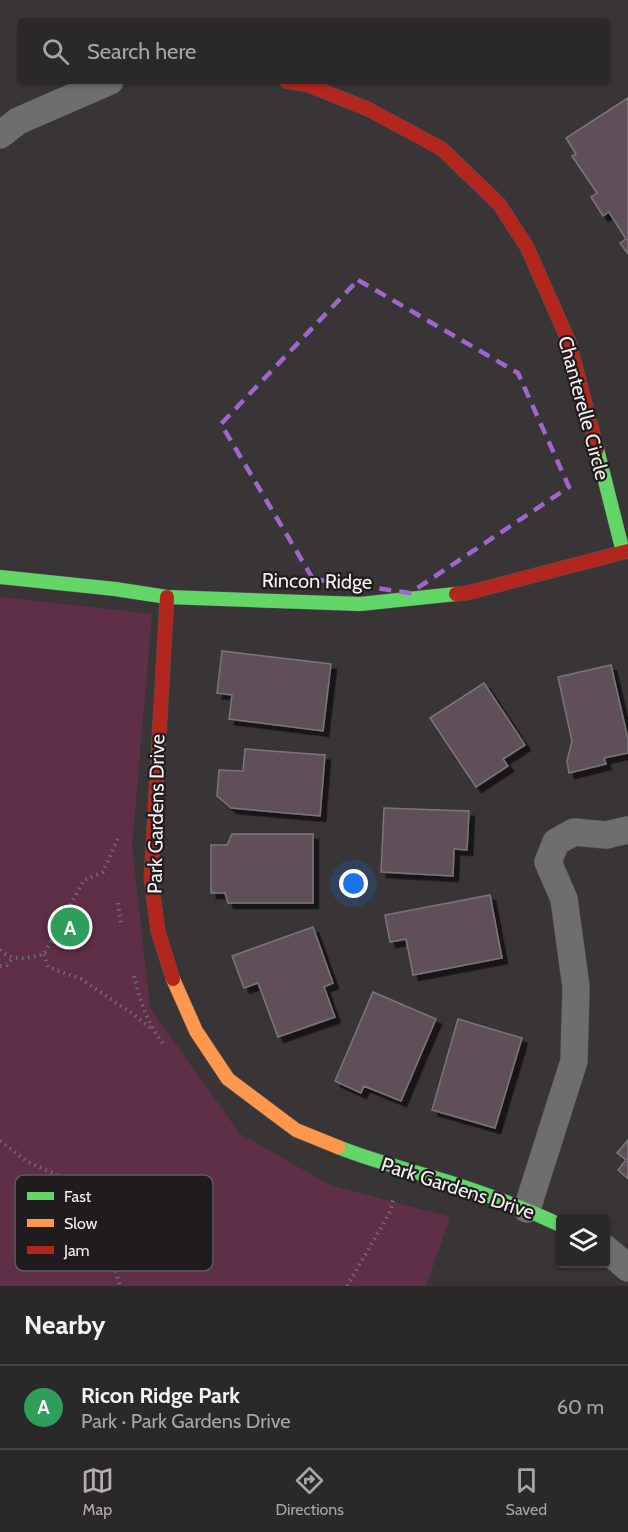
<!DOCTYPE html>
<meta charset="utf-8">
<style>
body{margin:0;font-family:Cabin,sans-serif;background:#333031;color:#f1f3f6}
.controls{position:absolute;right:18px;bottom:18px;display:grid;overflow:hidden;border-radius:6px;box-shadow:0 2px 4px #0004}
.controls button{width:54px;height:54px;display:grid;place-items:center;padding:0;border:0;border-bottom:2px solid #474446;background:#2b2829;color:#f1f3f6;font:30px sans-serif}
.you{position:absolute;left:354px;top:884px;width:21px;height:21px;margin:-15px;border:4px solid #fff;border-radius:50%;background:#1a73e8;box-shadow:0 0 0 9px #1a73e833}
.badge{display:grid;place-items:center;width:39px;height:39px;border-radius:50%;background:#b3aeb1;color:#fff;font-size:20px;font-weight:700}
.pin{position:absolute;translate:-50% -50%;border:3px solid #fff;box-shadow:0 2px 6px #0006}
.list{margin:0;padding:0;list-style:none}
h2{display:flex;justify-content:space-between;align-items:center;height:78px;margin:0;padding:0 24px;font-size:26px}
h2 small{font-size:20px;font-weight:400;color:#a6a6a8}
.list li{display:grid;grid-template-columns:39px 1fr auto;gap:18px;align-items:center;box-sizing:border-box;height:84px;padding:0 24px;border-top:2px solid #474446}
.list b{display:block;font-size:22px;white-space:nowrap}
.list p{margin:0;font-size:20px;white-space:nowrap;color:#a6a6a8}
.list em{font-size:20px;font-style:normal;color:#a6a6a8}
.icon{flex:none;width:33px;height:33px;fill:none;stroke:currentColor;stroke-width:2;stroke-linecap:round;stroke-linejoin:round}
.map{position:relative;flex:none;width:628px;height:1286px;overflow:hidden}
.search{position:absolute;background:#2b2829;box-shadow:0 2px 4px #0004;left:18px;right:18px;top:18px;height:66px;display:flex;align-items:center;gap:15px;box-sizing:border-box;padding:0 21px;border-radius:6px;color:#a6a6a8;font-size:22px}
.sheet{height:162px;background:#2b2829}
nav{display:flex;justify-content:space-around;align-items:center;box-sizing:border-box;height:84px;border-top:2px solid #474446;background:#2b2829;font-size:16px;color:#a6a6a8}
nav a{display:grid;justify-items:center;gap:3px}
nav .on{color:#b3aeb1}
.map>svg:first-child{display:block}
</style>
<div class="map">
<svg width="628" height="1286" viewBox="0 0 628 1286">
<defs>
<filter id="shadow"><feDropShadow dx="5.5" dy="5.5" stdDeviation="0" flood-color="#0009"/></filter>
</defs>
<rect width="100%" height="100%" fill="#393537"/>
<path fill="#5f2f47" d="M0,597l152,17 -20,232 18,162 90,126 90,51 120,32 -24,69h-426z"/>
<path fill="#605058" stroke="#7a7678" stroke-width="1.5" filter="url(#shadow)" d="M628,98v156l-8,-11 6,-4 -17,-27 -6,4 -12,-19 6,-4 -25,-37 4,-2 -10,-16z
M222,651l109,13 -8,67 -94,-12 3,-24 -15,-2z
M611,665l17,74v14l-24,5 2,6 -37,9 -2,-12 5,-20 -14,-64z
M484,683l41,62 -22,14 5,7 -32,21 -46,-69z
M245,749l80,6 -5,61 -89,-8 -14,-12 2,-26 24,1z
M384,808l85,3 -2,39 -13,-1 -1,27 -72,-4z
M232,834h81v69h-85l-3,-10h-14v-48h16z
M490,895l12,63 -89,17 -7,-36 -16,3 -5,-27z
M313,927l20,56 -9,4 11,30 -57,20 -20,-54 -14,5 -12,-32z
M373,992l63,27 -35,82 -37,-15 -3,7 -26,-12z
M458,1019l64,19 -27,90 -63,-18z
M628,1140v39l-10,-9 8,-10 -9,-7z"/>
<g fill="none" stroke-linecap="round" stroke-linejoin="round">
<g stroke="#565455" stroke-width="28">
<path id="street" d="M0,135l18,-14 92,-40
M527,1209l47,-148 2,-74 -12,-88 -16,-37 8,-20 18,-10 32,3 22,-5
M606,1249l22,19"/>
</g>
<g stroke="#565455" stroke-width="15">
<path id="fast" d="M597,449l26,103
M0,577l115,12 52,8 193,7 96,-10
M338,1147c32,13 64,21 97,31 43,13 85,28 125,47"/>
</g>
<g stroke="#565455" stroke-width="15">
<path id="slow" d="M173,979l23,52 32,48 68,51 42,17"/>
</g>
<g stroke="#565455" stroke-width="15">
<path id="jam" d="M286,81l22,4 60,24 74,40 57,55 28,43 42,95 28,107
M456,594l11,-1 161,-42
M167,597l-16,282 7,52 15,48"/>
</g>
<path stroke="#6f6e6e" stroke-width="4" stroke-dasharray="1.5 4.5" stroke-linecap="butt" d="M118,903l3,22
M0,950c12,12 29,8 44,4l40,-74 19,-8 15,-34
M44,954l4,13 33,12 52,35 20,16
M0,966l7,-1 6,-8
M134,976c6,25 14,48 30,69
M0,1141l28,21 45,20 11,9 14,17 22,78
M347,1286l43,-74 3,-12"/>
<use href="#street" stroke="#6d6e6d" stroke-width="27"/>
<use href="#fast" stroke="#63d668" stroke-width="14"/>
<use href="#slow" stroke="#ff974d" stroke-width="14"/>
<use href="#jam" stroke="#b3261e" stroke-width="14"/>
</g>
<path fill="none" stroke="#a066ce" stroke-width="4.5" stroke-dasharray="12 8" stroke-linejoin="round" d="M358,280l160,93 51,114 -159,106 -97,-14 -92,-155z"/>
<g text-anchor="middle" stroke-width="4.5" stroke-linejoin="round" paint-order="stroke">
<g font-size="20" fill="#f5eff2" stroke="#201c1d">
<text transform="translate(584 408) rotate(75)" y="7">Chanterelle Circle</text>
<text transform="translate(317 581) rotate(1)" y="7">Rincon Ridge</text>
<text transform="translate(156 814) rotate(-89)" y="7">Park Gardens Drive</text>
<text transform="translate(458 1188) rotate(18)" y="7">Park Gardens Drive</text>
</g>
</g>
<rect x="15" y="1175" width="198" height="96" rx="9" fill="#201c1d" stroke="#605b5d" stroke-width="1.5"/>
<rect x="27" y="1192" width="27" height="8" fill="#63d668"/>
<rect x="27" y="1219" width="27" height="8" fill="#ff974d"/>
<rect x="27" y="1246" width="27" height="8" fill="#b3261e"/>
<g font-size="16" fill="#f5eff2">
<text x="64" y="1202">Fast</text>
<text x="64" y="1229">Slow</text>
<text x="64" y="1256">Jam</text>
</g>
</svg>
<div class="controls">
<button><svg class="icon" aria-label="layers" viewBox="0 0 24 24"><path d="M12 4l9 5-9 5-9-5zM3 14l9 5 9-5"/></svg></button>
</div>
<div class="you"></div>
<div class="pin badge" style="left:70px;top:927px;background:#2e9e5b">A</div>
<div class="search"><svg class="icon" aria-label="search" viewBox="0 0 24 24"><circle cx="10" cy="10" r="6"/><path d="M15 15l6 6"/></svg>Search here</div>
</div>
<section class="sheet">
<h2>Nearby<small></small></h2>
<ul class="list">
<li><span class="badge" style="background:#2e9e5b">A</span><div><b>Ricon Ridge Park</b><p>Park · Park Gardens Drive</p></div><em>60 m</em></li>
</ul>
</section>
<nav>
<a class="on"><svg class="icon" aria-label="map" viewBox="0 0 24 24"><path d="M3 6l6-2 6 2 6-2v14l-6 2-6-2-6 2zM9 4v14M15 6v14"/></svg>Map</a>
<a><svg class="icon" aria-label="directions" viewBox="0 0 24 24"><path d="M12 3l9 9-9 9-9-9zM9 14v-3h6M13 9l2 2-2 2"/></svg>Directions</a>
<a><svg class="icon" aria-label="saved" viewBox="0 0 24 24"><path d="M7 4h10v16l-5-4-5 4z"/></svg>Saved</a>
</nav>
